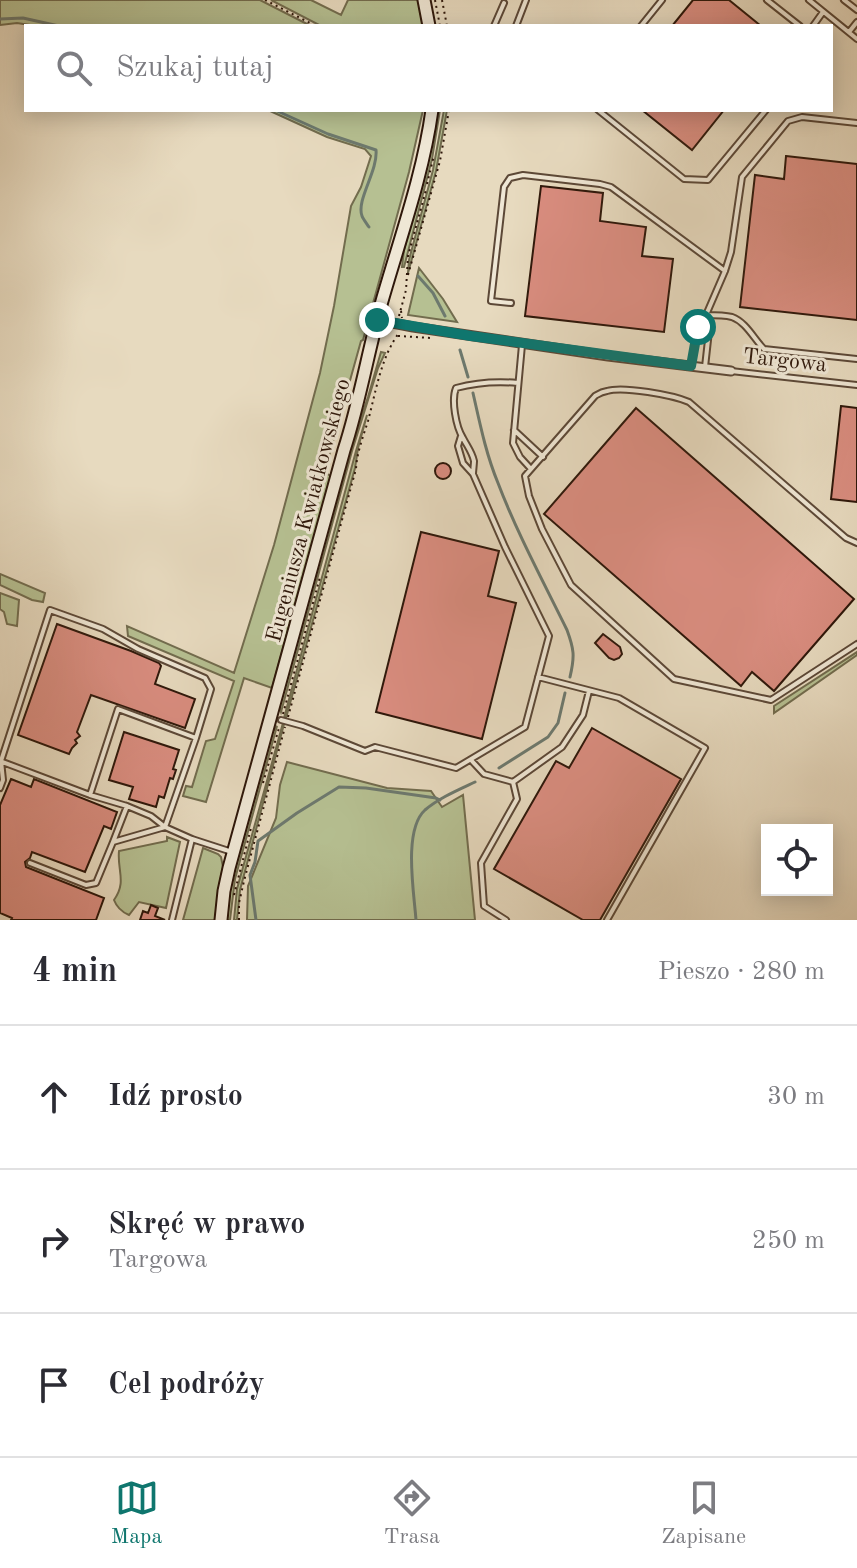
<!DOCTYPE html>
<html lang="pl">
<meta charset="utf-8">
<style>
body{margin:0;font-family:"Old Standard TT",serif;background:#f7f7f7;color:#2b2b33}
.controls{position:absolute;right:24px;bottom:24px;display:grid;overflow:hidden;border-radius:0px;box-shadow:0 4px 20px #0003}
.controls button{width:72px;height:72px;display:grid;place-items:center;padding:0;border:0;border-bottom:2px solid #e1e1e2;background:#fff;color:#2b2b33;font:40px sans-serif}
.stop{position:absolute;width:24px;height:24px;margin:-18px;border:6px solid #0f766e;border-radius:50%;background:#fff}
.stop.end{background:#0f766e;border-color:#fff;box-shadow:0 2px 8px #0008}
.list{margin:0;padding:0;list-style:none}
h2{display:flex;justify-content:space-between;align-items:center;height:104px;margin:0;padding:0 32px;font-size:34px}
h2 small{font-size:26px;font-weight:400;color:#7c7c81}
.list li{display:grid;grid-template-columns:52px 1fr auto;gap:24px;align-items:center;box-sizing:border-box;height:144px;padding:0 32px;border-top:2px solid #e1e1e2}
.list b{display:block;font-size:30px;white-space:nowrap}
.list p{margin:0;font-size:26px;white-space:nowrap;color:#7c7c81}
.list em{font-size:26px;font-style:normal;color:#7c7c81}
.icon{flex:none;width:44px;height:44px;fill:none;stroke:currentColor;stroke-width:2;stroke-linecap:round;stroke-linejoin:round}
.map{position:relative;flex:none;width:857px;height:920px;overflow:hidden}
.search{position:absolute;background:#fff;box-shadow:0 4px 20px #0003;left:24px;right:24px;top:24px;height:88px;display:flex;align-items:center;gap:20px;box-sizing:border-box;padding:0 28px;border-radius:0px;color:#7c7c81;font-size:30px}
.sheet{height:536px;background:#fff}
nav{display:flex;justify-content:space-around;align-items:center;box-sizing:border-box;height:112px;border-top:2px solid #e1e1e2;background:#fff;font-size:22px;color:#7c7c81}
nav a{display:grid;justify-items:center;gap:4px}
nav .on{color:#0f766e}
.map>svg:first-child{display:block}
</style>
<div class="map">
<svg width="857" height="920" viewBox="0 0 857 920">
<rect width="100%" height="100%" fill="#e7dabf"/>
<filter id="stains"><feTurbulence type="fractalNoise" baseFrequency=".0025" numOctaves="4"/><feColorMatrix values="0 0 0 0 .2 0 0 0 0 .09 0 0 0 0 .02 0 0 0 .5 -.17"/></filter>
<radialGradient id="worn" r=".72"><stop offset=".6" stop-color="#630" stop-opacity="0"/><stop offset="1" stop-color="#630" stop-opacity=".3"/></radialGradient>
<path fill="#b6c092" stroke="#726c4e" stroke-width="2" d="M0,0h260l51,26h-274l-20,-3 -17,2z
M271,0h40l30,15 7,-15h70l5,26h-102z
M268,110h155l-14,62 -46,168 -2,1 -34,122v11l4,2 -59,212 -28,-10 -38,124 -23,-6 3,-10 6,1 14,-46 9,-2 19,-58 -106,-45 -1,-10 107,47 40,-128 46,-172 14,-67 17,-100 10,-19 10,-31 -6,-7 -38,-12z
M437,110h3l-8,49 -28,108h-2l2,-17 22,-81z
M444,110h3l-11,61 -28,102 1,-13 24,-90z
M419,268l24,31 14,23 -49,-7z
M381,352l4,1 -7,15 -26,83 -71,261 -2,-6 68,-247 21,-62z
M367,415l-9,33 -3,20 -69,250h-2l72,-267z
M0,574l45,19 -2,9 -11,-2 -32,-15z
M0,593l19,7 -2,26 -10,-2 -3,-12 -4,-3z
M857,652v3l-83,58v-7z
M283,723l1,1 -44,166 -3,30h-3l3,-31z
M277,726l-42,153 -5,41h-3l1,-22 7,-29 37,-137z
M287,762l100,26 44,3 11,16 21,-12 12,125h-228l1,-34 28,-68 4,-33z
M167,837l13,5 -14,66 -27,-6 -10,13c-7,-3 -12,-7 -15,-15 13,-18 3,-30 5,-49l48,-10z
M203,848l15,6 3,3 2,10 -4,19 -4,34h-32z"/>
<g fill="none" stroke-linecap="round" stroke-linejoin="round">
<path stroke="#6d796e" stroke-width="3" d="M0,19l23,-1 36,8
M275,110l53,24 48,16c2,21 -20,50 -14,66 1,3 5,8 7,11
M418,276l15,17 12,23
M460,350l8,27
M473,393c7,31 13,61 25,90 19,50 45,98 69,147 7,19 8,26 3,47
M499,768l49,-31 10,-14 7,-30
M256,920l-6,-45 5,-13 3,-21 39,-28 42,-26 27,1 70,10 4,2
M416,920c-2,-28 -13,-90 9,-110 14,-12 33,-20 50,-28"/>
</g>
<path fill="#da8d80" stroke="#2e170a" stroke-width="2" d="M693,0h36l32,26h-89z
M642,110h82l-32,40z
M786,156l71,8v156l-117,-13 15,-132 29,4z
M541,186l62,7 -3,28 46,6 -4,29 31,3 -9,73 -139,-16z
M841,406l16,2v94l-26,-3z
M636,408l218,191 -80,92 -22,-19 -11,14 -197,-172z
M435 471a8 8 0 1 1 16 0a8 8 0 1 1-16 0Z
M421,532l78,19 -11,45 28,7 -34,136 -106,-27z
M57,624l74,27 28,12 2,3 -6,18 40,15 -10,29 -94,-33 -14,37 3,4 -5,4 2,3 -5,5 -3,6 -51,-19z
M603,634l17,13 2,7 -3,4 -5,2 -5,-2 -14,-15z
M592,728l89,51 -81,141h-17l-89,-51 62,-108 13,7z
M124,732l55,18 -6,19 3,1 -3,9 -3,-1 -6,20 -5,-2 -3,11 -27,-8 4,-12 -24,-7z
M11,779l20,8 3,-8 83,33 -6,17 -7,-3 -19,46 -53,-20 -2,6 -5,4 1,5 78,31 -8,22h-85l1,-2 -12,-5v-108z
M151,905l7,3 -3,8 10,4h-25l3,-9 5,2z"/>
<g fill="none" stroke-linecap="round" stroke-linejoin="round">
<g stroke="#5c4837" stroke-width="8">
<path id="service" d="M767,0l33,26
M809,0l48,39
M844,0l13,10
M494,26l10,-23
M516,26l10,-26
M641,26l21,-26
M813,26l10,-14
M849,32l8,-10
M598,110l86,69 24,1 58,-70
M511,303l-20,-2 13,-114 6,-9 13,-3 77,9 11,3 114,84
M706,315c8,0 18,0 26,2 14,5 22,22 32,32l93,10
M522,345l-9,98 7,14 11,12
M691,366l7,-39 8,-12 19,-44 6,-19 11,-75 46,-56 14,-4 55,6
M705,367l4,-36 -3,-16
M731,371l126,14
M514,430l29,27
M473,474c0,-3 1,-10 1,-13 -2,-9 -7,-15 -11,-23 -7,-11 -12,-38 -7,-50 22,-6 40,-7 62,-5
M857,543l-11,-5 -157,-136c-16,-7 -66,-16 -82,-11 -6,1 -7,2 -12,5l-70,80 4,20 13,33 29,56 103,94 97,21 86,-56
M538,677l81,21 86,50 -98,172
M281,720l22,6 62,25 10,-4 81,21 69,-41 24,-91 -44,-89 -32,-73 -10,-11 -5,-17 3,-10
M471,760l13,14 29,8 49,-35 21,-32 6,-24
M0,761l90,34 37,11 -14,36
M0,788l3,-8 -2,-19 49,-151 53,19 35,20 67,29 6,11 -15,49
M90,795l28,-86 78,29 -31,89 -14,-11 -24,-10
M30,863l56,22 10,-2 17,-41 52,-15 27,12 40,13
M172,920l20,-81
M506,920l-22,-14 -3,-43 36,-64 -4,-17"/>
</g>
<g stroke="#5c4837" stroke-width="11">
<path id="minor" d="M377,320l36,7 195,29 123,15"/>
</g>
<g stroke="#2e170a" stroke-width="15">
<path id="secondary" d="M424,0l5,26
M221,920l3,-29 5,-23 115,-418c16,-49 24,-99 38,-149 18,-63 41,-126 50,-191"/>
</g>
<path stroke="#2e170a" stroke-width="2" stroke-dasharray="2 4" stroke-linecap="butt" d="M265,0l51,26
M435,0l5,26
M442,0l5,26
M427,184l7,-29
M408,275l32,-114 9,-51
M401,311l1,7
M399,316l7,-26 2,-34 18,-66
M398,336l33,2
M283,714l37,-137
M288,717l68,-248c1,-17 7,-32 12,-48 8,-30 13,-64 31,-88
M263,783l16,-55
M234,895l17,-67
M239,920v-17l5,-22 41,-154"/>
<use href="#service" stroke="#efe7d5" stroke-width="4"/>
<use href="#minor" stroke="#efe7d5" stroke-width="7"/>
<use href="#secondary" stroke="#efe7d5" stroke-width="11"/>
</g>
<g fill="none" stroke-linecap="round" stroke-linejoin="round">
<path stroke="#0f766e" stroke-width="10" d="M377,320l94,16 220,30 7,-39"/>
</g>
<g text-anchor="middle" stroke-width="6" stroke-linejoin="round" paint-order="stroke">
<g font-size="22" fill="#2e170a" stroke="#efe7d5">
<text transform="translate(785 359) rotate(6)" y="8">Targowa</text>
<text transform="translate(307 510) rotate(-75)" y="8">Eugeniusza Kwiatkowskiego</text>
</g>
</g>
<rect width="100%" height="100%" filter="url(#stains)"/>
<rect width="100%" height="100%" fill="url(#worn)"/>
</svg>
<div class="controls">
<button><svg class="icon" aria-label="locate" viewBox="0 0 24 24"><circle cx="12" cy="12" r="6"/><path d="M12 2v4M12 18v4M2 12h4M18 12h4"/></svg></button>
</div>
<div class="stop" style="left:698px;top:327px"></div>
<div class="stop end" style="left:377px;top:320px"></div>
<div class="search"><svg class="icon" aria-label="search" viewBox="0 0 24 24"><circle cx="10" cy="10" r="6"/><path d="M15 15l6 6"/></svg>Szukaj tutaj</div>
</div>
<section class="sheet">
<h2>4 min<small>Pieszo · 280 m</small></h2>
<ul class="list">
<li><svg class="icon" aria-label="ahead" viewBox="0 0 24 24"><path d="M12 20V5M6 11l6-6 6 6"/></svg><div><b>Idź prosto</b></div><em>30 m</em></li>
<li><svg class="icon" aria-label="right" viewBox="0 0 24 24"><path d="M7 20v-9h11M14 6l5 5-5 5"/></svg><div><b>Skręć w prawo</b><p>Targowa</p></div><em>250 m</em></li>
<li><svg class="icon" aria-label="arrive" viewBox="0 0 24 24"><path d="M6 21V4h12l-3 4 3 4H6"/></svg><div><b>Cel podróży</b></div></li>
</ul>
</section>
<nav>
<a class="on"><svg class="icon" aria-label="map" viewBox="0 0 24 24"><path d="M3 6l6-2 6 2 6-2v14l-6 2-6-2-6 2zM9 4v14M15 6v14"/></svg>Mapa</a>
<a><svg class="icon" aria-label="directions" viewBox="0 0 24 24"><path d="M12 3l9 9-9 9-9-9zM9 14v-3h6M13 9l2 2-2 2"/></svg>Trasa</a>
<a><svg class="icon" aria-label="saved" viewBox="0 0 24 24"><path d="M7 4h10v16l-5-4-5 4z"/></svg>Zapisane</a>
</nav>
